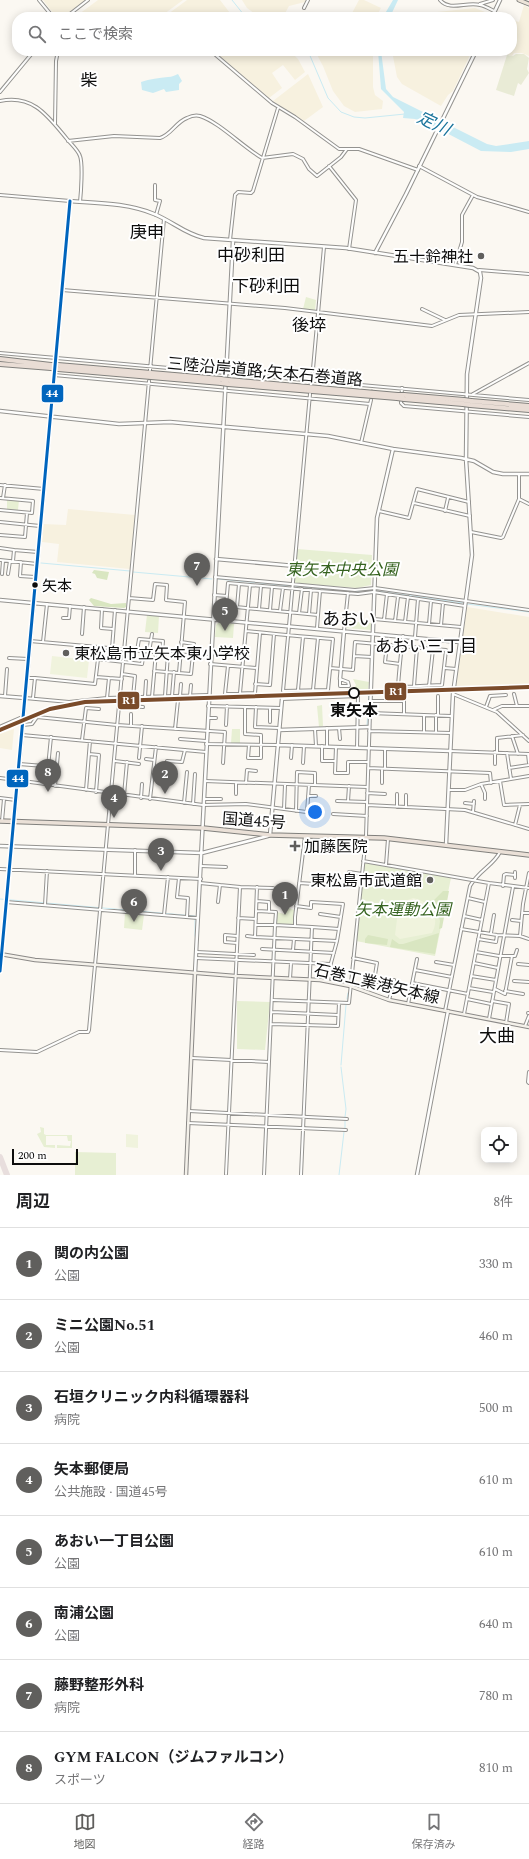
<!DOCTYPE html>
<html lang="ja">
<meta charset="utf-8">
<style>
body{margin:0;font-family:Spectral,"Noto Sans JP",serif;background:#f2f2f2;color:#202124}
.controls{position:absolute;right:12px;bottom:12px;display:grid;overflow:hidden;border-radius:8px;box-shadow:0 2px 10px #0003}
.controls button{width:36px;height:36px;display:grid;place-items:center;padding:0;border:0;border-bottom:1px solid #e0e0e0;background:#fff;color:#202124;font:20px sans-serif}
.scale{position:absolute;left:12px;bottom:10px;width:66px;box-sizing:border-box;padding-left:4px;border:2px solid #0d0d0d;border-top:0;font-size:11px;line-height:14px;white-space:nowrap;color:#0d0d0d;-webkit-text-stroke:3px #fff;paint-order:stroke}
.you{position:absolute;left:315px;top:812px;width:14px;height:14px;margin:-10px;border:3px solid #fff;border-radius:50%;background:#1a73e8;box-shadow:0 0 0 6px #1a73e833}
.badge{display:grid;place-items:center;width:26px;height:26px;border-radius:50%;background:#605f5d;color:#fff;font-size:13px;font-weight:700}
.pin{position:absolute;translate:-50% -33px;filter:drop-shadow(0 1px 2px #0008)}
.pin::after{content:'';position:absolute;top:21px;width:14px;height:12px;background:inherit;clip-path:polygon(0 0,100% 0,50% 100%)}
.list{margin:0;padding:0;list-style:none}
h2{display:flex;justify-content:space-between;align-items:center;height:52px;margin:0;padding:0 16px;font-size:17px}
h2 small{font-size:13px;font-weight:400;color:#757577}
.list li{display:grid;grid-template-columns:26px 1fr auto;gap:12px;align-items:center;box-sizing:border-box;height:72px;padding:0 16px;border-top:1px solid #e0e0e0}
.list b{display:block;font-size:15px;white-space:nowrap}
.list p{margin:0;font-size:13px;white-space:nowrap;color:#757577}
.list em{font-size:13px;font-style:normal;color:#757577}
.icon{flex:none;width:22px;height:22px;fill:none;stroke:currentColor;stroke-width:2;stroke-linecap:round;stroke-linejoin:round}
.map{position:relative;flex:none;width:529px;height:1175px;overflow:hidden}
.search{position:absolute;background:#fff;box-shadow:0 2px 10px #0003;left:12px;right:12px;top:12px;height:44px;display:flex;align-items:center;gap:10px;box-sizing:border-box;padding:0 14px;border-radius:16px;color:#757577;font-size:15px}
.sheet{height:628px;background:#fff}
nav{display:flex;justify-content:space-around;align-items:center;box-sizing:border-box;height:56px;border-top:1px solid #e0e0e0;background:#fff;font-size:11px;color:#757577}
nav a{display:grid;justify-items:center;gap:2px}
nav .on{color:#605f5d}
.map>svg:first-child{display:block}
</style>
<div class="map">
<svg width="529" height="1175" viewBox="0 0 529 1175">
<rect width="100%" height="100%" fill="#fbf8f2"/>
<path fill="#f7f1df" d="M43,0h42l-22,17h-7z
M98,0h85l-23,17h-85z
M187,0h33l13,17h-69z
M242,0h64l-1,2 -16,4 -6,11h-24l-12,-9z
M359,0h5l17,8 -5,9h-53l2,-5 26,3z
M524,5l5,3v48l-7,-3h-8l-2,3 -15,-5h15v-31l7,2z
M475,8l15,6 -2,3h-72l2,-3z
M214,51h76l8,8 7,13 -10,8 -12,-15 -11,8 10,15 -13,10z
M315,51h58v36l2,8 8,6 -1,8 -27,3 -11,-6 -11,-15 -10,-25z
M392,51h80l-19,40 -5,4 -7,11 -39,-22 -5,-7z
M308,74l15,33 -19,14 -31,-20z
M68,509l67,6 -5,54 -73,-7 2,-18 -17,-2 1,-18 23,1z
M467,607l62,10v68l-73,1z
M14,729l-2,21 -12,-2v-14z"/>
<path fill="#e7efd3" d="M306,297l10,3 -1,11 -12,-2z
M7,499l12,1 -1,10 -11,-1z
M297,549l75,6 -1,30 -14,3 -63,-5z
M147,615l12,1 -1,17 -13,-1z
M346,621l25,2v7l-25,-2z
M219,622l15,2 -1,14 -18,-1 1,-12z
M353,679l16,3 -1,7h-14l2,-4z
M322,705l1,21 -4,1 -2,-21z
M232,729h8v14h-9z
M364,863l87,15 -16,78 -79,-15z
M286,907l8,3 -1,14h-16v-12l7,2z
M125,913l19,2 -2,15 -18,-2z
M237,1001l33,1 -5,48 -28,-1z
M40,1127l4,1v6l2,1h26v13h-15v-3l13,1 1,-5h-3l-1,-5h-21v9h9v3l-11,-1 -7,-13 4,-2z
M75,1152l41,1v22h-41z"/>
<path fill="#d9e6c1" d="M94,570l15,2 -2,8 -10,-2 -2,-4 -3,-1z
M91,598l20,6 15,-1v4l-2,1 -30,-2 -5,-6z
M443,891h6l-7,37 -3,1 1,-8 -6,-21z
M439,933l-4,21 -45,-7 2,-8 7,5h4z
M368,935l20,4 -1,6 -22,-2v-4z"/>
<path fill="#e9ebd6" d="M516,54h8l5,4 -2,11 2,4 -8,12 -3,-2 -4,13 -18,-6 11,-35 6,1z"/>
<path fill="#f0f3dd" d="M52,656l37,4 -2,18 -37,-4z
M402,869l21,4 -2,12 -22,-3z
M413,898c17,3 28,18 19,35l-32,6 -5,-4 4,-32z
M126,1134l12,1v13l-12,-1z"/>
<path fill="#caebf3" d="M393,0h5l-8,17h-7z
M378,51h3l5,38 7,8 94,47 9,2 33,-5v8l-18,3 -30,-1 -46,-24 -20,-8 -12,-1 1,-6 -23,-23z
M178,74l4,7 -3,3v6l-13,2 -2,-3 -11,4 -11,-3 -1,-8c9,-3 18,-4 27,-5 4,0 7,-2 10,-3z"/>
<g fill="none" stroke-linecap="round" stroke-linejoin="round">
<path stroke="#caebf3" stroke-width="1" d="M232,0l12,15 4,2
M308,51l20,47 13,14 13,5 11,1 40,-4
M41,563l89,8
M133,572l79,7
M218,579l73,7
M295,586l59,6 12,-2
M369,590h4
M377,591l86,12
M467,604l62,8
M455,691l42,-2
M373,694l78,-3
M367,726l2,-32
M0,899l195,17v20
M347,999l1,-6
M341,1065l5,-60
M341,1067l5,42 -1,8
M345,1128v-7
M339,1175l5,-43"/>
<path stroke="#e8dedd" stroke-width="6" d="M0,1157l7,18"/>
<path stroke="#d7d5d0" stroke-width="2" stroke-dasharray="2 1" stroke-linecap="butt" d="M371,400l1,-11"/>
<g stroke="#949390" stroke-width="4">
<path id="minor" d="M39,0l14,17
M440,0c10,12 27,1 40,5 5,1 10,4 14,6
M480,4l13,-4
M304,8l4,-8
M66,17l22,-17
M211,51l61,52 23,14 44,32h20l59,21
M0,92l34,-41
M0,101c33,-7 48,15 67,38 4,5 11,11 13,17 3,8 1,37 0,46
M55,124l1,-63 2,-10
M68,141l46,-5 46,2c11,-3 16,-16 27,-20 4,-2 9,-3 13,-2 19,6 43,31 62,42l31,-4 10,5 6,10 8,7 24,-19 6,-8
M329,166l27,34 -7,49
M419,166l58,31 52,15
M155,185v15l5,1 -4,14
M0,195l70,6
M230,240l5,-45 3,-3 13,1 2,-2 25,-83
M455,265l7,-23v-27l11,-20
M479,270l50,4
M62,290l223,18 147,18 27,-11 70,-3
M422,309l23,11
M0,353l529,47
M150,370l14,-151
M54,375l316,29
M312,380l12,-133
M402,388l-1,15 3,3 125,11
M473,394l56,-31
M361,443l10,-43
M0,485l44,4
M0,498l33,3 -1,12 -32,-3
M3,498l2,-13
M519,499l10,5
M414,503l56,13
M379,511l30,7 8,-29 52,13
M445,511l3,-13
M0,522l40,4
M471,532l30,6 2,-1 16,-38v-25
M0,535l25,2 2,-24
M0,548l14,2 -1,11
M14,550l24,2
M0,560l37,4
M21,562l-1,14 15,1
M2,574l1,-13
M8,574l2,-13
M215,577l140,13 20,-2 154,22
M228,583l92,8 -2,24 -92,-9z
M320,591l38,3 15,-2 92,14
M214,595l13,1
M129,598l24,2 2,-16 12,1 -1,15 19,2 -6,71
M237,607l2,-23
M102,609l-1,19 12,1
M259,609l2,-23
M270,610l2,-23
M280,611l3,-23
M299,613l3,-24
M309,614l2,-24
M63,618h6l1,-12
M374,619l87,8
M384,620l3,-26
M395,621l3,-24
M405,622l3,-25
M429,624l2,-23
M441,625l2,-22
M317,628l1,-13
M246,631c29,3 58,6 87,8l-5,51 -45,1c2,-22 4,-44 6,-65l21,-232
M344,631l4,-38
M82,634l2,-27
M415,637l3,-38
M30,641l180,16
M43,642l4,-38
M387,645l-2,17 15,2
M112,649l3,-39
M137,651l2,-12 24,2 -1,12
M149,652l3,-18
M354,656l18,1
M9,658l19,1
M210,664l47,4
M228,666l-3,28 30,-1 5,-60
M330,668l23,2 2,-28 91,8 -4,35 -44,2c1,-17 3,-34 5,-51
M445,668l11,1
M154,671l37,3 3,-30 -13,-2
M122,674l13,2 -2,21
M96,677l26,2
M27,678h8l-2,20
M35,678l60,6 3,-25 44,5 2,-13
M340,679l8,3 1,4h-9z
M255,684l15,1 4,-51
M414,686l3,-38
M429,686l4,-37
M298,690l5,-53
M313,690l5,-52
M240,693l10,-108
M453,694l44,18 32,29
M514,694l3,12
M5,696l2,-27
M165,696l3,-42
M172,696l2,-24
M180,696l1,-12
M190,696l1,-11
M145,697l1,-16
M152,697l4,-45
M25,698l44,4 38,-4 102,-3
M107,698l2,-20
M282,699l76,-3 -1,52
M370,701h34v13
M119,705l24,2
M208,706l73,2
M245,707v27l16,1v23h-13l1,-13
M256,707l-1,20 24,1
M486,707l4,-11 16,-1
M493,710l9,-4h27
M438,716v-20
M209,718h7
M270,722v-14
M23,725l9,-1 5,-7 80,8 108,7 -2,31
M226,725l1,-19
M131,726v-12
M327,728v18
M339,728l1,11
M175,729l3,-29
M315,729l1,17
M369,731l82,2
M424,732v-17
M436,732v-17
M22,735l184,17
M512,736l6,18
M180,739l26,2
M82,740l4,-32 13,1
M206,744l72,1
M322,746v15h13
M336,747l-1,26h13v-11h20
M450,751l79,3
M497,752v-14l26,-3
M507,753l4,26
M89,754l10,1 -3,37
M528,754l1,9
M139,758l3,-32
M291,758l1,-13
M146,759l8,1
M115,761l24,3
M303,763l1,-17
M19,764l38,3
M495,764v-12
M48,767l3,-30
M368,768l122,5 1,10
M509,768l20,-3
M385,769v-20
M38,775l1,-9
M47,776v-9
M153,777l11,1 2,-2 1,-15 15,1 3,-12
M0,778l203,27 43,-1 68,9
M205,781l162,6
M500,781l4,24 25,-1
M246,783l1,-13 9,1
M382,783v-14
M481,784l4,9v6
M55,786l3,-33
M86,790l4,-49
M449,790h16l16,-6 48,-8
M367,793l18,1
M236,794v-11
M124,795l3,-33
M308,796h8
M0,798l16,2
M141,798l1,-14
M150,799l6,-52
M204,799h17
M337,801l30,1
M348,801l1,-15
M184,803l3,-31
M465,803l9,1
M193,804l2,-30
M367,805l98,5 64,19
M397,807v-13
M406,807v-12
M284,809l1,-24
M296,811l1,-39 18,1v12
M307,812l2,-27
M473,812l1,-11
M333,814l34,2
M2,821l2,-22
M515,825l5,-20
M363,861l126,22 40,5
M386,865l2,-26
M201,866l25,1
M0,869l201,10
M529,873l-6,31 -3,32 9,3
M135,875v-25
M179,878l-2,19 11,1 -1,19
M515,878v-6
M200,883l40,4 -14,287
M299,883l47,3 3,-14 13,2
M503,886l1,-11 2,-1 9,1
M240,887l33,1 24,9
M257,887l-2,50 82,4 -6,22 -3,18
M468,898l17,4
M257,901l12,1v10
M6,902l192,16
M218,902l2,-17
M45,905l2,-34
M296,906l15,2v-6l32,2 -4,25
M126,912l1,-15
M137,913l2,-15
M522,913h7
M320,914l21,3
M164,915l4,-38
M464,916l18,4
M238,918l18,1
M512,920l9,1
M256,925h19l1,-13 -19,-1
M295,926v-9l10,-81
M312,927l27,2 -2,12
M461,929l36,6 23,1
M491,933l3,-18
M247,936l8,1
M478,939l18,3 1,-7
M237,943l-12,-1v-7l12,1
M262,949l72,4
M293,950l1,-11
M197,952l57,3
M476,952l23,4h16l2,-6
M196,958l134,6
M353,958l24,5 -3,18 19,4 -4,15
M436,962l18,3
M474,963l24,5
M518,964l11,1
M415,970l37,7
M0,971l14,-150
M471,976l25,4
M290,979l1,-16
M514,981l15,1
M412,983l56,11
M393,985l1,-5
M469,988l24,4
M495,989l10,5 7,-38
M505,991l18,3
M467,999l24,5
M273,1000l76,3 17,-167 4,-123 81,3
M492,1001l17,3 -3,19
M408,1004l9,-45
M445,1011l25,-125c9,-16 23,-20 30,-34
M272,1012l66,3
M528,1013h1
M464,1014l25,-131
M489,1019l24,-132
M271,1024l67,2 1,-23
M525,1026l4,-10
M0,1050l37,2 42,-20h9l1,-2 60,-649
M192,1058l77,4
M529,1072l-1,10 1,1
M189,1111l158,8
M188,1123l158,7
M264,1175l11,-250 37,2 -11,248"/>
</g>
<g stroke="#949390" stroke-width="4.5">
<path id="tertiary" d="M492,17l8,-17
M375,253l31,-59 70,-143
M311,384l1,-4
M0,411l119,13 51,-2 158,14 65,13 68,9 13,3 19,11 10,2h26
M216,559l79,7
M0,600l459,42
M340,679l4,-48
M0,696l25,2
M370,713l7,-195 16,-69
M0,727l23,-10
M279,730l90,-3
M278,745l172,6
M14,821l56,-620c27,2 58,2 84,13 18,7 31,20 50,24l142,10 127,20 7,4 1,6 -14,96 -1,85 6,96 -19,139 -7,151
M0,846l202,7 66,-17 2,-1 12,-136
M195,973l38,-732
M417,1175l31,-164"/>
</g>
<g stroke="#8b8987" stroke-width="4.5">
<path id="secondary" d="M0,954l35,6 200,16 85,4 30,6 39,14 140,27
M186,1175l9,-202"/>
</g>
<g stroke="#81807d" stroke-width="5">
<path id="primary" d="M519,0l10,4"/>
</g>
<g stroke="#81807d" stroke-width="5.5">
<path id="trunk" d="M0,821l203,7 67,7 114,3 145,17"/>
</g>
<g stroke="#81807d" stroke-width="6">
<path id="motorway" d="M0,359l51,6
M0,364l51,4
M58,365l163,14
M58,369l163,14
M228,380l170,15
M228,384l169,14
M404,395l60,5
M404,399l59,5
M471,401l58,5
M470,405l59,5"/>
</g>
<use href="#minor" stroke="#fefefd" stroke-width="2"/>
<use href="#tertiary" stroke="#fefefd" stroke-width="2.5"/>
<use href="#secondary" stroke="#f4f1ea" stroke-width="2.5"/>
<use href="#primary" stroke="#ece4d9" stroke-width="3"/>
<use href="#trunk" stroke="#eae0d7" stroke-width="3.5"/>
<use href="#motorway" stroke="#e9ddd5" stroke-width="4"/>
<g stroke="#81807d" stroke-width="6" stroke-linecap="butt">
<path id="motorway-bridge" d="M51,365h7
M51,368l7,1
M221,379l7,1
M221,383l7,1
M398,395h6
M397,398l7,1
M464,400l7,1
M463,404l7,1"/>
</g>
<use href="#motorway-bridge" stroke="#e9ddd5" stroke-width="4"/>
<g stroke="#fff" stroke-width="6">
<path id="bus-1" d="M0,971l70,-770"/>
</g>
<use href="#bus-1" stroke="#0065bd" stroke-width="3"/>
<g stroke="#fff" stroke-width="7">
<path id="rail-1" d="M0,730l50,-21 35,-7 444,-15"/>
</g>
<use href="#rail-1" stroke="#7a4b2a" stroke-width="4"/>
</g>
<g fill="#605f5d" stroke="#fff" stroke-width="1.5">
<circle cx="481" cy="256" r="4"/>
<circle cx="66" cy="653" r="4"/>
<path d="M293 840h4v4h4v4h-4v4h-4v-4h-4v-4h4z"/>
<circle cx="430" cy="880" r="4"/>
</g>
<circle fill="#0d0d0d" stroke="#fff" stroke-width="1.5" cx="35" cy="585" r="3.5"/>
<circle fill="#fff" stroke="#0d0d0d" stroke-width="2" cx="354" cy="693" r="5"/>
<g text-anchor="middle" stroke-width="4" stroke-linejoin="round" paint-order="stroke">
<g font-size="15" fill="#0d0d0d" stroke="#fff" text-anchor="start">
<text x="42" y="591">矢本</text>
</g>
<g font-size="16" fill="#0d0d0d" stroke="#fff" text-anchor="end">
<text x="473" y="262">五十鈴神社</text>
<text x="74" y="659" text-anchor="start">東松島市立矢本東小学校</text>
<text x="304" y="852" text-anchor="start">加藤医院</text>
<text x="422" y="886">東松島市武道館</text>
</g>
<g font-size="16" fill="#0d0d0d" stroke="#fff">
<text transform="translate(265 371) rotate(5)" y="6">三陸沿岸道路;矢本石巻道路</text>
<text transform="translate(254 820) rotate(4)" y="6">国道45号</text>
<text transform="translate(377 983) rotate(13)" y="6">石巻工業港矢本線</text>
</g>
<g font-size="16" font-style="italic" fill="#366320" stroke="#fff">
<text x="342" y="575">東矢本中央公園</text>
<text x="403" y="915">矢本運動公園</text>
</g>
<g font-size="16" font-weight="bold" fill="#0d0d0d" stroke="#fff">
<text x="354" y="716">東矢本</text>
</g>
<g font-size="17" fill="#0d0d0d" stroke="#fff">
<text x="89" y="86">柴</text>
<text x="147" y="238">庚申</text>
<text x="251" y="261">中砂利田</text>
<text x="266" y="292">下砂利田</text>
<text x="309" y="331">後埣</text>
<text x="426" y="652">あおい三丁目</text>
</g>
<g font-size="17" font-style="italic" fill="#1a749c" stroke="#fff">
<text transform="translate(434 123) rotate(25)" y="6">定川</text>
</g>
<g font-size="18" fill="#0d0d0d" stroke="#fff">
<text x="349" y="625">あおい</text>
<text x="497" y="1042">大曲</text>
</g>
</g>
<g stroke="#fff" stroke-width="1.5">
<rect x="41" y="384" width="23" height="19" rx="4" fill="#0065bd"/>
<rect x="384" y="682" width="23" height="19" rx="4" fill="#7a4b2a"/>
<rect x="117" y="691" width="23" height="19" rx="4" fill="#7a4b2a"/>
<rect x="6" y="769" width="23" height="19" rx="4" fill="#0065bd"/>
</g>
<g font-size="11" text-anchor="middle" font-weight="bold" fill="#fff">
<text x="52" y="397">44</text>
<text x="396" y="695">R1</text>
<text x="129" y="704">R1</text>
<text x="18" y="782">44</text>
</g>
</svg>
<div class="controls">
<button><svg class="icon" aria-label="locate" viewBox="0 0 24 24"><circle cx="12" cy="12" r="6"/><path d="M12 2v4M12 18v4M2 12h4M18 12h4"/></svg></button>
</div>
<div class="scale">200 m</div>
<div class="you"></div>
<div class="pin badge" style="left:285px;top:915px">1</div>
<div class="pin badge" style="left:165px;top:794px">2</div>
<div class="pin badge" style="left:161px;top:871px">3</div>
<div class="pin badge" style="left:114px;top:818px">4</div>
<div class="pin badge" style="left:225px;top:631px">5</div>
<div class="pin badge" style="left:134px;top:922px">6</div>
<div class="pin badge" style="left:197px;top:586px">7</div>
<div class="pin badge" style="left:48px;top:792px">8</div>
<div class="search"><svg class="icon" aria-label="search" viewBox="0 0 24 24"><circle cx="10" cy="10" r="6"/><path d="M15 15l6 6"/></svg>ここで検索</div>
</div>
<section class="sheet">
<h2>周辺<small>8件</small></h2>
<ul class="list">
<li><span class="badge">1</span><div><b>関の内公園</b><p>公園</p></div><em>330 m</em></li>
<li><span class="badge">2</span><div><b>ミニ公園No.51</b><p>公園</p></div><em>460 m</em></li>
<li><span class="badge">3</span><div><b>石垣クリニック内科循環器科</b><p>病院</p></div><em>500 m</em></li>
<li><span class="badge">4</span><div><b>矢本郵便局</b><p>公共施設 · 国道45号</p></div><em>610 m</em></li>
<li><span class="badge">5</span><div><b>あおい一丁目公園</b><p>公園</p></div><em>610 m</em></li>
<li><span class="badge">6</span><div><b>南浦公園</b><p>公園</p></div><em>640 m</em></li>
<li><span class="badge">7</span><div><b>藤野整形外科</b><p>病院</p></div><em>780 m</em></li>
<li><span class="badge">8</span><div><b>GYM FALCON（ジムファルコン）</b><p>スポーツ</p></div><em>810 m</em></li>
</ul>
</section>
<nav>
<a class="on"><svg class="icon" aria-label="map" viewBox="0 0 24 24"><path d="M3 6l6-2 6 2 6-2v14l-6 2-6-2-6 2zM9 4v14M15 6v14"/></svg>地図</a>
<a><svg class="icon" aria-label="directions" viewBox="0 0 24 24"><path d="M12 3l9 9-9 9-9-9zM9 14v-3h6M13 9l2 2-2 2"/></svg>経路</a>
<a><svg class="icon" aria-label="saved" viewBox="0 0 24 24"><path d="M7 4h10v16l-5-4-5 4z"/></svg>保存済み</a>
</nav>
